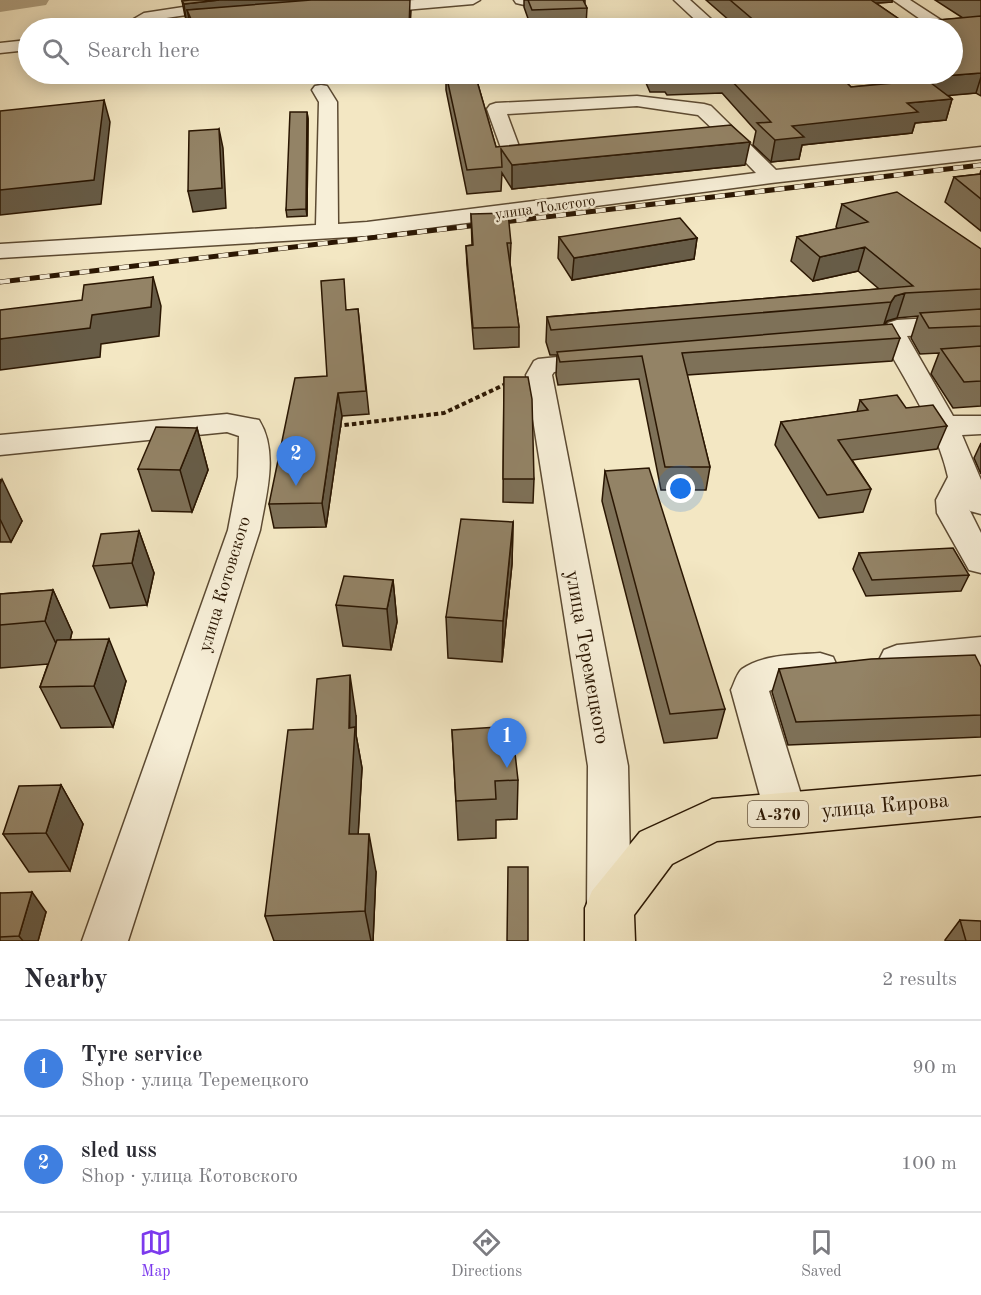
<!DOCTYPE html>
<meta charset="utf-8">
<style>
body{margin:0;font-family:"Old Standard TT",serif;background:#f2f2f3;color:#2b2b33}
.you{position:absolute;left:681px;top:489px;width:21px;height:21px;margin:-15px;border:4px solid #fff;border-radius:50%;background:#1a73e8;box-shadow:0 0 0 9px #1a73e833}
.badge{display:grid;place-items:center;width:39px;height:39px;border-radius:50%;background:#7c3aed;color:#fff;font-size:20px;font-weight:700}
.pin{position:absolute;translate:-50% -50px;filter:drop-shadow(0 2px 3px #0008)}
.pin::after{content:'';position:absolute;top:32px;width:21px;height:18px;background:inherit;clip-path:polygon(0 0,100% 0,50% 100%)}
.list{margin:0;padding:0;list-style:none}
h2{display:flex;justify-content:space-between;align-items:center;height:78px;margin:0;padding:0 24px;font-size:26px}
h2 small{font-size:20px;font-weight:400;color:#7c7c81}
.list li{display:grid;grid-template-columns:39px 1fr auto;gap:18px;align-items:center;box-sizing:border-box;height:96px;padding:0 24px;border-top:2px solid #e1e1e2}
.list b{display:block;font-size:22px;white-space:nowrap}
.list p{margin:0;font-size:20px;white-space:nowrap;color:#7c7c81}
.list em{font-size:20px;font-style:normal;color:#7c7c81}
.icon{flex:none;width:33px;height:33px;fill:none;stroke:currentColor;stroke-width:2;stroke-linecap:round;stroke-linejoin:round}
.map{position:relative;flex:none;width:981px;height:941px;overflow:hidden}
.search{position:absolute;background:#fff;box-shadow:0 3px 15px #0003;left:18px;right:18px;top:18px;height:66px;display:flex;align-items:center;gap:15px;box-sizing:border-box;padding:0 21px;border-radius:33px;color:#7c7c81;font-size:22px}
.sheet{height:270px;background:#fff}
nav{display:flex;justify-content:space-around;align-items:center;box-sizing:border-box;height:84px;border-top:2px solid #e1e1e2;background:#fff;font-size:16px;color:#7c7c81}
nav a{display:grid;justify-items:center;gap:3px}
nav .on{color:#7c3aed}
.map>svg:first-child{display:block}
</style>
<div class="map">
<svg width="981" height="941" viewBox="0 0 981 941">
<rect width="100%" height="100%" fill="#f3e7c3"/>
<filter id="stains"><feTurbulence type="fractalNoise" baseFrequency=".00333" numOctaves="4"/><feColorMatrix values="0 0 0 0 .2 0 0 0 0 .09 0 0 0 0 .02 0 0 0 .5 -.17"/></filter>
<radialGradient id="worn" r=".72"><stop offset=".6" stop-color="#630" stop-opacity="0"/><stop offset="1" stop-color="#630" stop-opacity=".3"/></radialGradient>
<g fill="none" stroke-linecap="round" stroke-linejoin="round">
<path fill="#afa081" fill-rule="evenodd" d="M0,0h49l-3,5 -46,7z"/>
<g stroke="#5c4a32" stroke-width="3">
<path id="minor" d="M229,0h38l-7,4 -107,16 -9,8h-16l4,-8 12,-7z
M415,0h65l-7,4 -103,9 -8,-5 8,-5z
M514,0h65c-10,11 -49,7 -63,3z
M674,0h16l31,28h-17z
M893,0h17l34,22 37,-3v10l-29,2v-3h-19z
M230,15l8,5 -3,3 -35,5h-41l8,-5z
M28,40v10l-28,3v-10z
M321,85l6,1 10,16 1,122 29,-2 389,-49 -25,-26 -27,-3 -3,-4 3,-4 14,-2 -20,-19 -61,-9 -130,8 13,35h31l3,4 -3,4 -39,4 -7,-2 -18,-50 3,-4 6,-2 141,-7 67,8 7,2 65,64 205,-23v12l-210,24 -404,53 -367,22v-14l316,-19 3,-123 -7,-12 3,-4z
M981,315v16l-74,5 46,80h28v18l-19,1 19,45v34l-11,-3 -2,-4 13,26v40l-12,-3 -32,-57 -1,-13 12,-23c-11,-50 -43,-96 -67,-141l7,-13 9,-3z
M596,353l9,2 4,6 -4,6 -51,5 -2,3 76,391 3,142 -6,16 -16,6 -16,-6 -6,-16 1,-142 -62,-391 8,-14 4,-2z
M227,414l32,6c20,32 7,75 1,110l-132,411h-46l146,-411 10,-53 1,-41 -12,-4 -227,23v-20z
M981,637v30l-84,8 -13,-5 -5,-10 5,-10 13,-5z
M820,653l13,4 5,11 -5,11c-21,7 -45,3 -64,12l38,123 -6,14 -15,5 -15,-5 -6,-14 -34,-124c3,-6 6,-17 11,-21 21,-15 54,-14 78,-16z"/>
</g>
<g stroke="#2a1602" stroke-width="3">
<path id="highway" d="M981,776v40l-264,25 -45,23 -38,51 1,26h-50v-33l7,-17 48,-59 72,-33z"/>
</g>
<path stroke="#2a1602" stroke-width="4" stroke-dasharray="4.5 3" stroke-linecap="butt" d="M337,426l107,-13 64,-30"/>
<use href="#minor" fill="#f7efd8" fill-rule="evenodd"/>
<use href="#highway" fill="#f3e7c3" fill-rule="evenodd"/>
<g stroke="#2a1602" stroke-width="5">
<path id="rail" d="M0,282l981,-117"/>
</g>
<use href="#rail" stroke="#f7efd8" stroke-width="4" stroke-dasharray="10" stroke-linecap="butt"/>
</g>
<path fill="#7e7158" stroke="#2a1602" stroke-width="1.5" d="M524,0h61v4l2,4 -1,17 -55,2 -7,-20z
M706,0h186v2l-16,1 29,20 58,-5 -28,-18h46v96l-5,-3 -28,2 4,4 -6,21 -31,3 -3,10 -110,12 -3,14 -28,3 -18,-17 3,-14 -34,-38 -55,2 -2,-3h-15l-8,-18h196l13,13 41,-4 -13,-9h73v-46h-214z
M182,1l229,10 -1,17h-219l-2,-10 -3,1 -1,-3z
M117,74h32l-32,2z
M306,74h35v4h-35z
M446,74h29l21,73 249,18 -233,24 -10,-16 -1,18 -34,3 -21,-104z
M307,112l1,7 -1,97 -20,1 -1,-7z
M981,170v61l-36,-29 9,-25 26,-3z
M842,204l139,45v157l-28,2 -22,-34 8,-21 -19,1 -9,-16 7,-22 -21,2 -10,3 -3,4 16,13 -8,23 -205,14 23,92 -4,23h-45l-22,-111 -81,6 -2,-10 1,-20h-7l-4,-13 1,-25 332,-28 -21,-18 -45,10 -22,-20 6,-24 41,-8 -2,-2z
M471,214l40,29 -1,20 9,64v20l-45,2 -7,-84 -1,-19 6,-1z
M559,237l138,1 -3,21 -122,21 -14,-22z
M358,309l11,105 -27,2 -16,111 -52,1 -5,-24 58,-128 20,-66z
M504,377l30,102 -1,24 -30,-1z
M860,400l46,8 41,18 -10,23 -85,11 19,29 -8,23 -44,6 -44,-73 6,-23 76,-10z
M197,428l11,42 -16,42 -40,-1 -14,-42z
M981,443v31l-7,-16z
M605,471l120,238 -8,29 -53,5 -62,-242z
M0,479l22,42 -11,21h-11z
M513,522l-1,42 -10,98 -54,-4 -2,-41z
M139,531l15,42 -7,32 -37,3 -17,-42z
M859,553l110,22 -8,16 -95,5 -13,-27z
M393,580l4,42 -6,28 -48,-4 -7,-41z
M53,590l19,42 -2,8 56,41 -13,46 -52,1 -21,-41 8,-23 -48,4v-74z
M981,667v70l-193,8 -16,-53 7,-23z
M356,716v19l6,33 -4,66 18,38 -3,69h-99l-9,-25 48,-187z
M452,730l66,50 -1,39 -21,1v18l-38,2z
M61,785l22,39 -13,47 -41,1 -26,-38z
M0,893l46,19 -8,29h-38z
M960,920l21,21h-36v-1z"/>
<path fill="#675c47" stroke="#2a1602" stroke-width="1.5" d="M219,0h162l-194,10 2,8 -3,1 -2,-15z
M850,0h42v2l-43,3z
M981,73v4l-5,16 -64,6 6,-21z
M952,99l-6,21 -31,3 -3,10 -110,12 -3,14 -28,3 4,-22 17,-14 115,-23z
M104,100l6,22 -9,82 -101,11v-26z
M307,112l1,7 -1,97 -1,-7z
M219,129l4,19 3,60 -33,4 -5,-21z
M750,142l-5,23 -233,24v-24z
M697,238l-3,21 -122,21 2,-22z
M865,247l-7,24 -45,10 7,-24z
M153,277l8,29 -2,30 -58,8 -1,13 -100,13v-31l92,-24z
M905,293l-8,25 -10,3 -4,6 8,-25 4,-6z
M338,393l4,23 -16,111 -4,-24z
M197,428l11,42 -16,42 -12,-42z
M2,479l20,42 -11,21 -11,-23v-35z
M513,522l-1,42 -10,98 1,-41z
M139,531l15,42 -7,32 -15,-42z
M393,580l4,42 -6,28 -4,-41z
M53,590l19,42 -7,30 -20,-41z
M109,639l17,42 -13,46 -19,-41z
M350,675l6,41v19l6,33 -6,104 -7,-38z
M61,785l22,39 -13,47 -24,-38z
M369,834l7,38 -3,69h-2l-6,-30z
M32,892l14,20 -8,29h-15l-4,-5z"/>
<path fill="#938366" stroke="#2a1602" stroke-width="1.5" d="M190,0h29l-35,4 -2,-3z
M311,0h99l-1,28h-214l-8,-18z
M528,0h55l4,8 -55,2z
M730,0h141l34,23 76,-7v57l-63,5 -7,-4h41v-46h-189z
M446,74h29l21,73 235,-22 19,17 -238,23 -11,-16 1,18 -35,3z
M725,74h113l13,13 76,-7 25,19 -45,4 11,9 -126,14 12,11 -29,3 -18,-17 14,-1z
M104,100l-10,80 -94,10v-79z
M290,112h17l-1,97 -20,1z
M219,129l3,59 -34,3 1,-60z
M981,174v25l-27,-22z
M897,192l84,57v40l-76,4 -10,3 -4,6 -340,28 -4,-13 366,-31 -48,-39 -45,10 -23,-20 71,-15 -26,-18z
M508,213l3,30h-4l12,84 -46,1 -7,-82 7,-1 -2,-31z
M680,218l17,20 -123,20 -15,-21z
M153,277l-2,30 -59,8 -2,13 -90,11v-29l82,-10 2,-15z
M344,279l2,31 12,-1 8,82 -28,2 -16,110 -53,1 26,-126 32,-2 -6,-95z
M981,309v17l-52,2 -9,-15z
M892,324l8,14 -218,15 28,114h-45l-23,-111 -82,6 -3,-10z
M981,346v35l-17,1 -23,-33z
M504,377h24l4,22 2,80h-31z
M897,395l9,13 27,-3 14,21 -109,14 33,49 -44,6 -46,-73 87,-12 -8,-10z
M156,427l41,1 -17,42 -42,-1z
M649,468l76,241 -55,5 -65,-243z
M461,519l52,3 -10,99 -57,-4z
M139,531l-7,32 -39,3 8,-32z
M953,548l16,27 -97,5 -13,-27z
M344,576l49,4 -6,29 -51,-4z
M53,590l-8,31 -45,4v-31z
M109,639l-15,47 -54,1 17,-47z
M975,655l6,12v48l-185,7 -17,-53 92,-10z
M350,675l-1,53 6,-1 -6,107h20l-4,77 -100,5 23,-186 25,-1 4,-50z
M512,726l6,54 -23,1 1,18 -40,2 -4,-71z
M61,785l-15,48 -43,1 16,-48z
M508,867h20v74h-21z
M32,892l-13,44 -19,1v-44z
M960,920l21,1v20h-15z"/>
<g text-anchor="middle" stroke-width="5" stroke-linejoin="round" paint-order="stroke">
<g font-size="15" fill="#2a1602" stroke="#f7efd8">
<text transform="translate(545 207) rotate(-8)" y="5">улица Толстого</text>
</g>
<rect fill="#f7efd8" stroke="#685742" stroke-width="1.5" x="748" y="801" width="60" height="26" rx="4.5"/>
<g font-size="16" font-weight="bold" fill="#2a1602">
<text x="778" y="820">А-370</text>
</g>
<g font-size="18" fill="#2a1602" stroke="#f7efd8">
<text transform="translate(224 584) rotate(-73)" y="6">улица Котовского</text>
</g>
<g font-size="21" fill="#2a1602" stroke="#f7efd8">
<text transform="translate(588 657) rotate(80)" y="7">улица Теремецкого</text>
<text transform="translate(885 805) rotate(-5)" y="7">улица Кирова</text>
</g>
</g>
<rect width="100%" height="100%" filter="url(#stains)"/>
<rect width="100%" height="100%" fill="url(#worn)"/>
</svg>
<div class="you"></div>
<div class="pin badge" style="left:507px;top:768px;background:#3f7fe0">1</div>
<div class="pin badge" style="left:296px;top:486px;background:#3f7fe0">2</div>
<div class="search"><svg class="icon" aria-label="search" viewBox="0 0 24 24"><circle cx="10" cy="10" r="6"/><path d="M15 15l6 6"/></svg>Search here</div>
</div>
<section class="sheet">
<h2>Nearby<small>2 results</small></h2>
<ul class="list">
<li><span class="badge" style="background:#3f7fe0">1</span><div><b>Tyre service</b><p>Shop · улица Теремецкого</p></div><em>90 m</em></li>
<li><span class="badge" style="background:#3f7fe0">2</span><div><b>sled uss</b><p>Shop · улица Котовского</p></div><em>100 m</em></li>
</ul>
</section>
<nav>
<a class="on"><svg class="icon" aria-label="map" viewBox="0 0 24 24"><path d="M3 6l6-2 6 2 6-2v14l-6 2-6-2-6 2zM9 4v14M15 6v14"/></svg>Map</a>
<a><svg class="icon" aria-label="directions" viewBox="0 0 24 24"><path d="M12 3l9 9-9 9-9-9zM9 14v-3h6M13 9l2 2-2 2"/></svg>Directions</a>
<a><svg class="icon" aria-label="saved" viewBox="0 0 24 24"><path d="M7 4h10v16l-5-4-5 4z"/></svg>Saved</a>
</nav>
